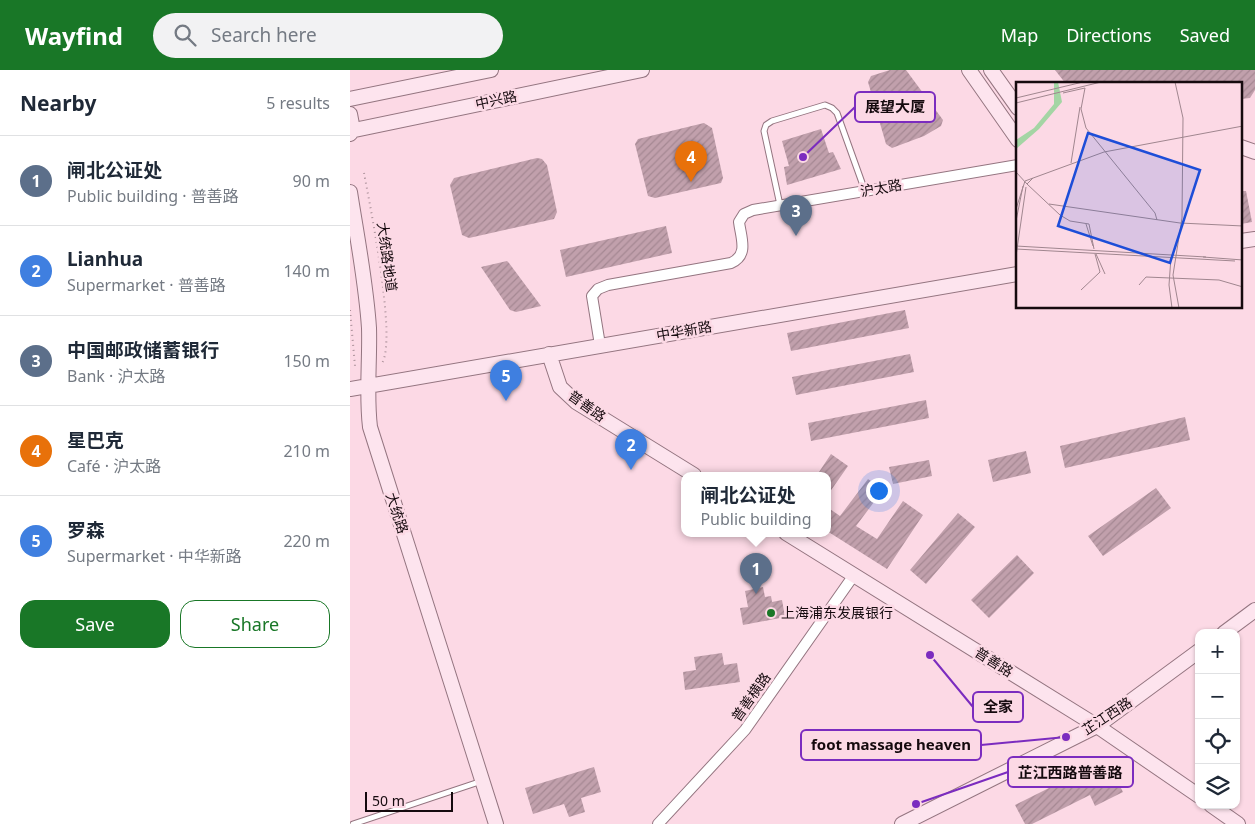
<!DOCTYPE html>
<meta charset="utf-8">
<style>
body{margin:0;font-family:"Noto Sans","Noto Sans SC",sans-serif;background:#f2f2f3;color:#1f2937}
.controls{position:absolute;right:15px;bottom:15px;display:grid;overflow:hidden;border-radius:10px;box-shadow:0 1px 4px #0004}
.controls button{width:45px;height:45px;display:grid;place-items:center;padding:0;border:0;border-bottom:1px solid #e0e1e3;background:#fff;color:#1f2937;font:25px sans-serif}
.scale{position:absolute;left:15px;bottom:12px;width:88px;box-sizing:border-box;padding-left:5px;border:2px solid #150a0e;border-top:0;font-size:14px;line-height:18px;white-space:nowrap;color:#150a0e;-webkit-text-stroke:4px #fcd9e5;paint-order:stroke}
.you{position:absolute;left:528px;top:420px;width:18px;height:18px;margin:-12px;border:4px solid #fff;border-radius:50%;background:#1a73e8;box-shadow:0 0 0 8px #1a73e833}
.badge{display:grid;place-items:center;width:32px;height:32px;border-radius:50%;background:#197727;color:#fff;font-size:16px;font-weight:700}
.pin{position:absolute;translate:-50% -41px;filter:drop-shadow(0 1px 2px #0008)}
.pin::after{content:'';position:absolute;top:26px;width:18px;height:15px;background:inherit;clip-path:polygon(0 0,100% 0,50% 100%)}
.popup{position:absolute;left:331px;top:402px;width:150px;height:65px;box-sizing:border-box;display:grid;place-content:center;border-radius:10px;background:#fff;filter:drop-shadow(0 1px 4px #0005);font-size:16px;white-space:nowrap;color:#747a83}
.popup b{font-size:19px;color:#1f2937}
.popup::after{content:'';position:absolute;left:50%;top:100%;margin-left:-10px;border:10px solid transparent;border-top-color:#fff}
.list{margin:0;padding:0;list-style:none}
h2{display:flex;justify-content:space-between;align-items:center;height:65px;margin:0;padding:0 20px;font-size:21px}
h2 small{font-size:16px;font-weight:400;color:#747a83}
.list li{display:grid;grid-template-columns:32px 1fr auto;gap:15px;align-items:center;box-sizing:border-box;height:90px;padding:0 20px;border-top:1px solid #e0e1e3}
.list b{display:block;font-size:19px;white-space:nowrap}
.list p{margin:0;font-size:16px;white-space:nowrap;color:#747a83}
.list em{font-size:16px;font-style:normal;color:#747a83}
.actions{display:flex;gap:10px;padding:15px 20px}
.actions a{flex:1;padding:11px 0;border:1px solid #197727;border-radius:15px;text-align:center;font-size:18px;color:#197727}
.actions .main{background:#197727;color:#fff}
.icon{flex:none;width:28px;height:28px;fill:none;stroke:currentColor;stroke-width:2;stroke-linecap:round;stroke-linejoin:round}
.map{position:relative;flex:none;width:905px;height:754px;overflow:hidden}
header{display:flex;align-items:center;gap:30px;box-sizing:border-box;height:70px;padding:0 25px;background:#197727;color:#fff}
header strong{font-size:24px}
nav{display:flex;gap:28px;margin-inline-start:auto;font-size:18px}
.search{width:350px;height:45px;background:#f2f2f3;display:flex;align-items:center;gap:12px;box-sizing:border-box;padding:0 18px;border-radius:28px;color:#747a83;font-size:19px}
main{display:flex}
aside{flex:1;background:#fff}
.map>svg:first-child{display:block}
</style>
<header>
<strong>Wayfind</strong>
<div class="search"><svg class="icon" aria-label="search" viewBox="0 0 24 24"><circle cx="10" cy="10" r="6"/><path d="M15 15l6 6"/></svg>Search here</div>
<nav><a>Map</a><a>Directions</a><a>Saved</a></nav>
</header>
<main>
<aside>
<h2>Nearby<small>5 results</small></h2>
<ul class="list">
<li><span class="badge" style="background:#5c6f8a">1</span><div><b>闸北公证处</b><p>Public building · 普善路</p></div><em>90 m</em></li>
<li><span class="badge" style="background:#3f7fe0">2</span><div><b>Lianhua</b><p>Supermarket · 普善路</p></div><em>140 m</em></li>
<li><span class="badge" style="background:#5c6f8a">3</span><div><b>中国邮政储蓄银行</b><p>Bank · 沪太路</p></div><em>150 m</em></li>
<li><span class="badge" style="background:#e8710a">4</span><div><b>星巴克</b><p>Café · 沪太路</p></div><em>210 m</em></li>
<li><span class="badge" style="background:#3f7fe0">5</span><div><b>罗森</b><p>Supermarket · 中华新路</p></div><em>220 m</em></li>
</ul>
<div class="actions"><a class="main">Save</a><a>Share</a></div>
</aside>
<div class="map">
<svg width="905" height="754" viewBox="0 0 905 754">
<defs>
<pattern id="building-hatch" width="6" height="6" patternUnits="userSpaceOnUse" patternTransform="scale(1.25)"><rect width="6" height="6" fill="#c1a0ac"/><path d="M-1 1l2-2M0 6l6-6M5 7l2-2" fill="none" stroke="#a58893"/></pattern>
</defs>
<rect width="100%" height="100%" fill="#fcd9e5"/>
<path fill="url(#building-hatch)" d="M540,0h16l37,50 -2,6 -17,10 -32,12 -6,-4 -18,-62 3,-6z
M705,0h200v20l-5,8 -9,1v-15h-175z
M354,53l8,5 11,50 -2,5 -66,15 -7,-2 -13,-52 3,-5z
M471,59l8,24 4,-1 8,17 -54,16 -3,-18 5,-1 -7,-25z
M187,88l5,1 5,6 10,47 -3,7 -85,19 -7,-3 -12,-50 4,-7z
M891,121h5l6,31 -11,2z
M316,156l6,27 -106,24 -6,-27z
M157,191l2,2 32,43 -25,6 -6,-2 -29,-43z
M555,240l4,18 -118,23 -4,-18z
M560,284l4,18 -118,23 -4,-18z
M576,330l3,18 -118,23 -3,-18z
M835,347l5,23 -125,28 -5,-22z
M676,381l5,22 -38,9 -5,-22z
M481,384l17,12 -21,30v-21h-10z
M579,390l3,16 -39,8 -4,-17z
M518,409l15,11 -27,36 21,13 26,-38 20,14 -36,54 -60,-38v-24l13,9z
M806,418l15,20 -68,48 -15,-20z
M608,443l17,14 -49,57 -16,-14z
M667,485l17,18 -45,45 -18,-18z
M413,517l2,10 6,-1 1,6 10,-2 3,17 -42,8 -3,-17 8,-1 -3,-16z
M372,583l2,12 13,-2 3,19 -55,8 -2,-18 13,-2 -2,-13z
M759,695l14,27 -28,14 -5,-11 -58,29h-7l-10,-19 66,-33 2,6z
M244,697l7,25 -20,6 4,14 -16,5 -5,-13 -31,10 -8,-26z"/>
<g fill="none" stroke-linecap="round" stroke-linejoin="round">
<g stroke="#947580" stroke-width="7">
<path id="lane" d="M430,135l-16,-74 2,-6 6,-4 53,-16 7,3 5,5 28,78
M3,754l129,-43"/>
</g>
<g stroke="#947580" stroke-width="12">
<path id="street" d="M250,275l-8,-49 6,-7 10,-4 123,-22c18,-8 10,-25 8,-41l5,-8 9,-4 265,-45
M308,754l87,-94 109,-155"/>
</g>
<g stroke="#947580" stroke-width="16">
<path id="secondary" d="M619,0l49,70
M641,0l27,38
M0,29l141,-29
M0,44l3,16 -3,4
M0,61l292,-61
M891,77l14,5
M0,122c7,45 16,90 19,136 1,33 -3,66 1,99l126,397
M891,171l14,-2
M199,284l11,33 16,15 118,73
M0,319l668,-115
M436,463l311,193 102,70
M874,563l31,-23
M861,735l27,19
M552,754l195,-98 102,-75"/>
</g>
<path stroke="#ab919a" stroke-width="2" stroke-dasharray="1 4" stroke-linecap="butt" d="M14,103c6,32 33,167 18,190
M0,240l5,56"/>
<use href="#lane" stroke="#fff" stroke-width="5"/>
<use href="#street" stroke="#fff" stroke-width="10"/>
<use href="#secondary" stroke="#fde4ee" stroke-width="14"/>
</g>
<circle fill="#197727" stroke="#fcd9e5" stroke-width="2" cx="421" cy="543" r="5"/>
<g text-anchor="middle" stroke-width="5" stroke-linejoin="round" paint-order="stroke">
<g font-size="14" fill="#150a0e" stroke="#fcd9e5">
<text transform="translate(146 30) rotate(-12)" y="5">中兴路</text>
<text transform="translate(531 118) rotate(-10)" y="5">沪太路</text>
<text transform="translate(37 187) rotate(82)" y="5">大统路地道</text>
<text transform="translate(334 261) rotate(-10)" y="5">中华新路</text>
<text transform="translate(237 336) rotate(36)" y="5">普善路</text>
<text transform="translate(47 443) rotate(72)" y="5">大统路</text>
<text transform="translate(644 592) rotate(32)" y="5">普善路</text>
<text transform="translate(401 627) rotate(-55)" y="5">普善横路</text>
<text transform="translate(757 646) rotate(-33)" y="5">芷江西路</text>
</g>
<g font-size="14" fill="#150a0e" stroke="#fcd9e5" text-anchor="start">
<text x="431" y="548">上海浦东发展银行</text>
</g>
</g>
<g transform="translate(666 12)">
<rect width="226" height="226" fill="#fcd9e5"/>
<path d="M38,0h4l4,20 -23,27 -23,20v-9l18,-12 20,-24z" fill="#a4d5a4"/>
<path fill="none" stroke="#a0868f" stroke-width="1" d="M159,0l8,36 -1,100 -9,57 6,33M69,6l-4,21 5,19 69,85 2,7M47,11l22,-5M0,16l67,-16M0,21l85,-21M55,81l9,-56M0,90l11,12M17,96l-6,6 33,31 10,6 19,3 5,25M9,99l79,-29 139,-26M33,122l131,19 63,3M0,127l9,-28M0,139l7,-35M70,142l7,22M0,164l190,11M0,167l219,12M80,172l9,20M0,174l10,-69M155,175l-2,28 3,23M187,175l40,3M123,203l7,-8 73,3 24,7M65,208l19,-18 -5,-18"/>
<path fill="#1d4ed8" fill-opacity="0.15" stroke="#1d4ed8" stroke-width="2.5" d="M72,51l112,37 -30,93 -112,-37z"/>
<rect width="226" height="226" fill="none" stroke="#150a0e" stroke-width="2.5"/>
</g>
<path fill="none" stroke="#7b2cbf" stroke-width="2" d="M453 87L505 37M580 585L623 637M716 667L631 675M566 734L658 702"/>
<g fill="#7b2cbf" stroke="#fcd9e5" stroke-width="2">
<circle cx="453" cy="87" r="5"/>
<circle cx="580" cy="585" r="5"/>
<circle cx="716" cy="667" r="5"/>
<circle cx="566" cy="734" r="5"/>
</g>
<g fill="#fcd9e5" stroke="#7b2cbf" stroke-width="2">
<rect x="505" y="22" width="80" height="30" rx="5"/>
<rect x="623" y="622" width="50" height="30" rx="5"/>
<rect x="451" y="660" width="180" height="30" rx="5"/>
<rect x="658" y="687" width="125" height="30" rx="5"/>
</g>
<g font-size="15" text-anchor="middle" font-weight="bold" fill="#150a0e">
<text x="545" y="42">展望大厦</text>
<text x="648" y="642">全家</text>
<text x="541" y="680">foot massage heaven</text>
<text x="720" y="708">芷江西路普善路</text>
</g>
</svg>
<div class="controls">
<button>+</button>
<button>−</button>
<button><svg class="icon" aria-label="locate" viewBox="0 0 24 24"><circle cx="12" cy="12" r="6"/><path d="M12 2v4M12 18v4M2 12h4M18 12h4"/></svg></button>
<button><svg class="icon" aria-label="layers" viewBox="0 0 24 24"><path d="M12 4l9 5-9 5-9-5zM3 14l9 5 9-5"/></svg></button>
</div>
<div class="scale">50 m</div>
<div class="you"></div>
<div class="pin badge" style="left:406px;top:524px;background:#5c6f8a">1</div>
<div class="popup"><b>闸北公证处</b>Public building</div>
<div class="pin badge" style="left:281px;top:400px;background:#3f7fe0">2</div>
<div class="pin badge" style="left:446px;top:166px;background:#5c6f8a">3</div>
<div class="pin badge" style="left:341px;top:112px;background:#e8710a">4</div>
<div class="pin badge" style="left:156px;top:331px;background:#3f7fe0">5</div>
</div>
</main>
